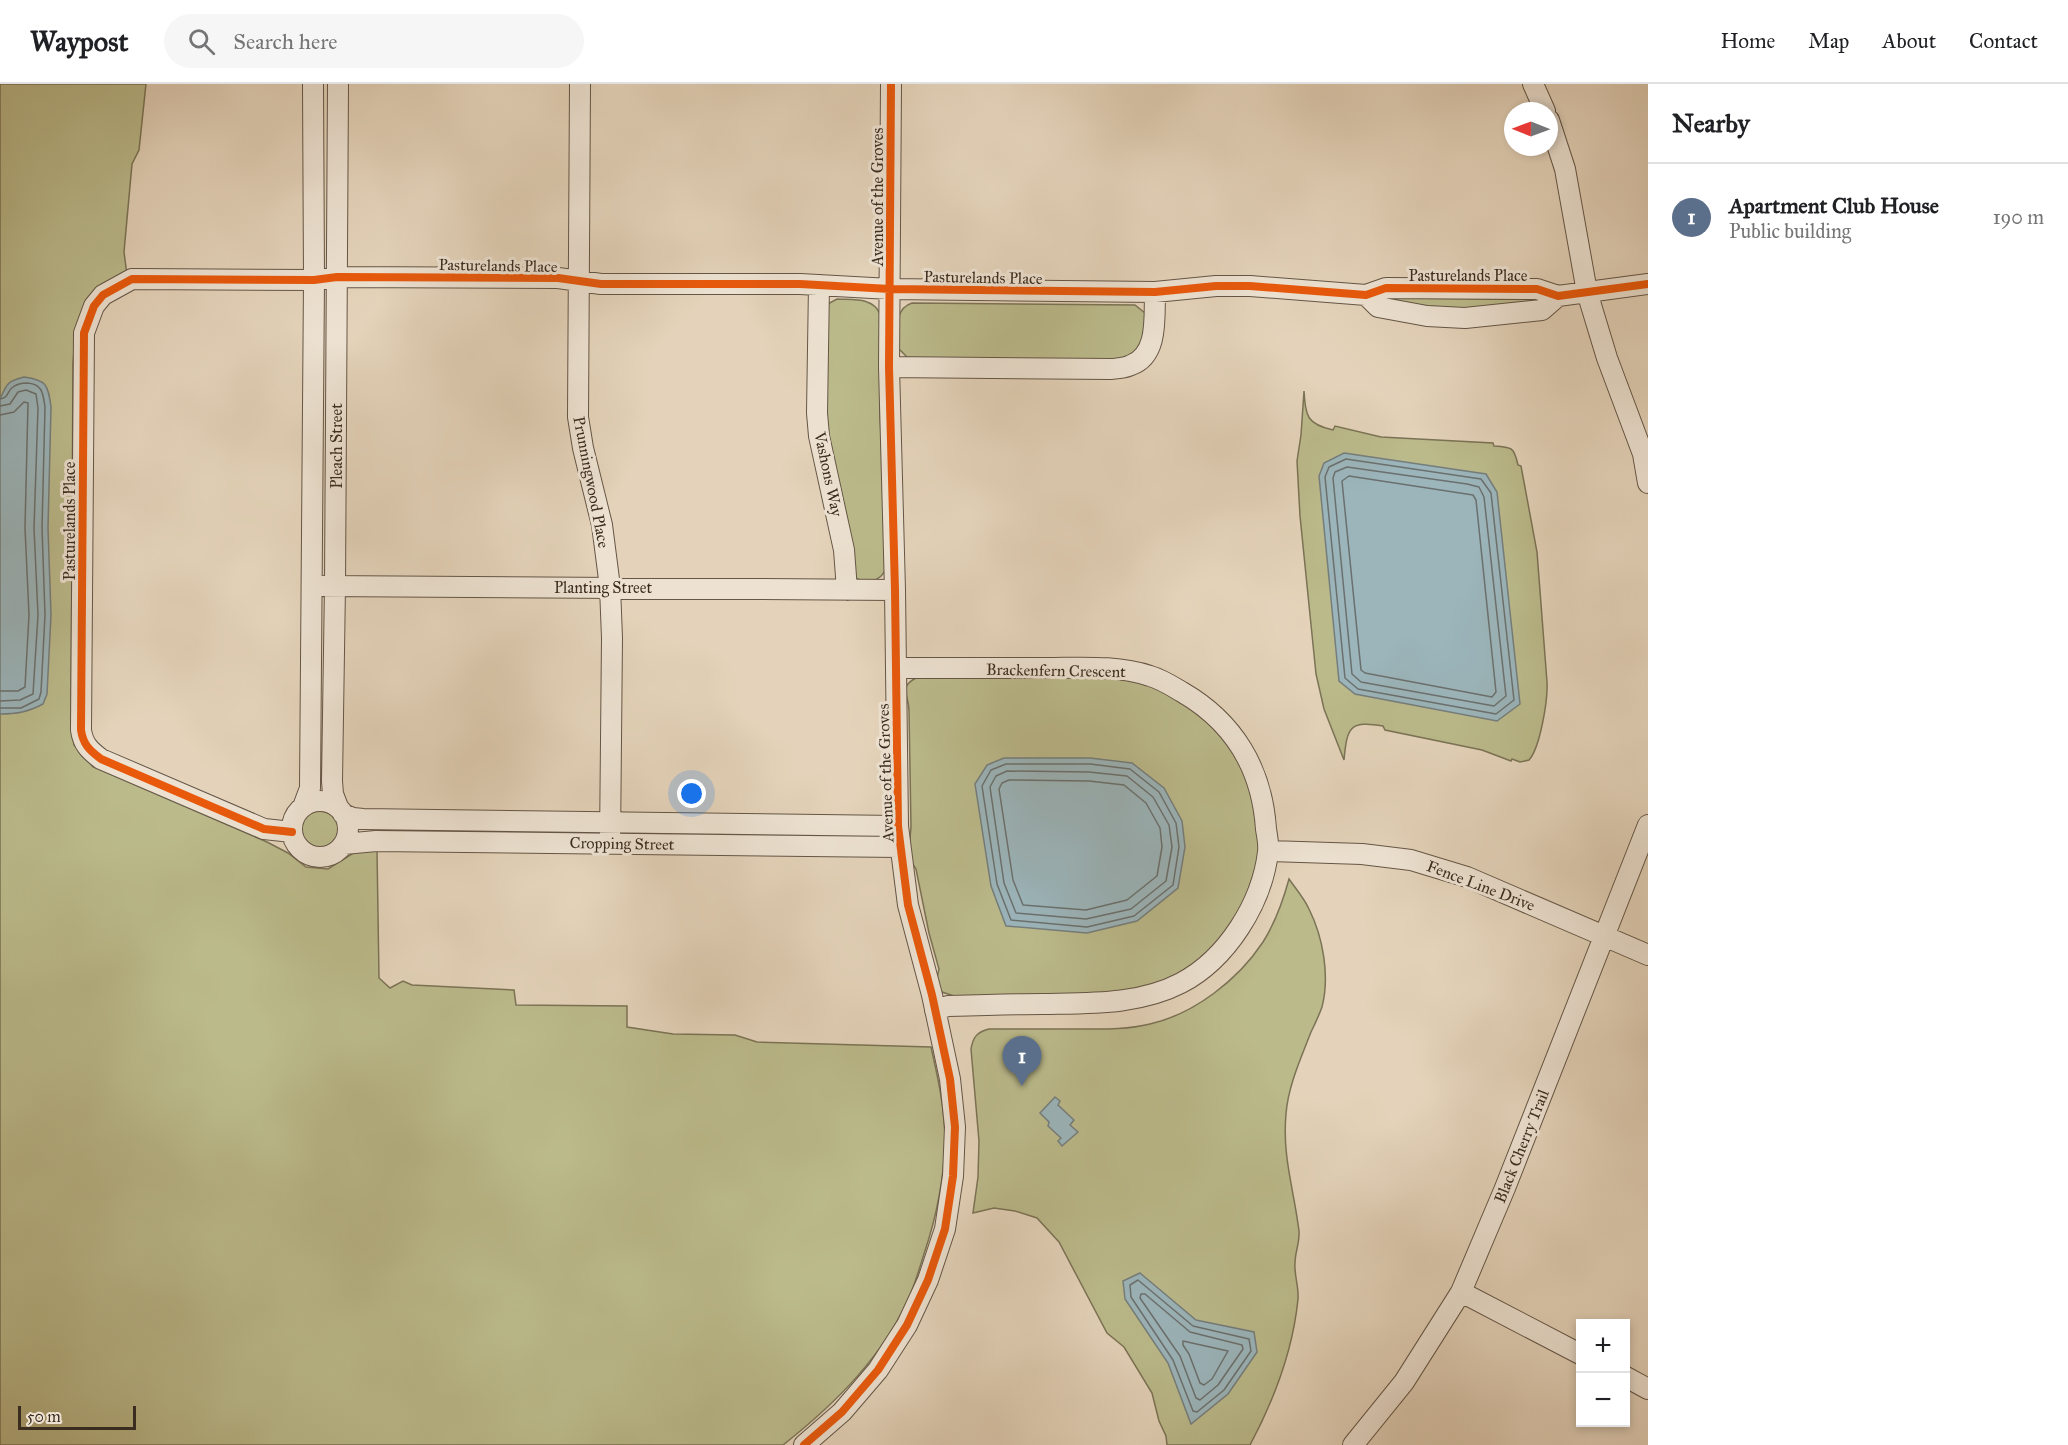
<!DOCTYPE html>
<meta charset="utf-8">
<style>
body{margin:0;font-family:"IM FELL Great Primer",serif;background:#f6f6f6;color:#202124}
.controls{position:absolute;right:18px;bottom:18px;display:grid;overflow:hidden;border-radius:0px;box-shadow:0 3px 9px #0003}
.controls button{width:54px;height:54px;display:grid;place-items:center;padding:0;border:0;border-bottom:2px solid #e0e0e0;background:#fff;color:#202124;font:30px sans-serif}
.compass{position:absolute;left:1504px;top:18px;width:54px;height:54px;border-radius:50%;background:#fff;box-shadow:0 3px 9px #0003;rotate:271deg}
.scale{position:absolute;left:18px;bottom:15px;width:118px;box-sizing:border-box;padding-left:6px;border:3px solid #3b2c20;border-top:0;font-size:16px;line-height:21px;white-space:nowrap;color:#3b2c20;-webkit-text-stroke:4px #ede2d2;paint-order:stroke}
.you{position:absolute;left:692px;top:710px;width:21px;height:21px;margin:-15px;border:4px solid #fff;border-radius:50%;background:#1a73e8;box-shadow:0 0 0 9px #1a73e833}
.badge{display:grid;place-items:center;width:39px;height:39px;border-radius:50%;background:#0f766e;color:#fff;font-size:20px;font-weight:700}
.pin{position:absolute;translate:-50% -50px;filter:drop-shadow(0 2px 3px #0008)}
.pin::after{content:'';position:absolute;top:32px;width:21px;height:18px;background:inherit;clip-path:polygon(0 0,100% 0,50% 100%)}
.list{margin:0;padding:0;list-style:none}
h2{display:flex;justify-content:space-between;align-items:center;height:78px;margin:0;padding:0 24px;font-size:26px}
h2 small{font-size:20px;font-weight:400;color:#757577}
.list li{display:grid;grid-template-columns:39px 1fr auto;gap:18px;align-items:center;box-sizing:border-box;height:108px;padding:0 24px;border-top:2px solid #e0e0e0}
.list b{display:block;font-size:22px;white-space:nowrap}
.list p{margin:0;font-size:20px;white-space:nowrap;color:#757577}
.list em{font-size:20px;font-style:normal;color:#757577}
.icon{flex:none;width:33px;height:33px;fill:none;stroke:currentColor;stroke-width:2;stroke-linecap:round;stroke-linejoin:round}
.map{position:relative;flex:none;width:1648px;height:1361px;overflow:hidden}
header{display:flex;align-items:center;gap:36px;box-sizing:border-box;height:84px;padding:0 30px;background:#fff;border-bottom:2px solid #e0e0e0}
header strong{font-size:28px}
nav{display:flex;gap:33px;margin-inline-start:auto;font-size:21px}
.search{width:420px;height:54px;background:#f6f6f6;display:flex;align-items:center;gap:15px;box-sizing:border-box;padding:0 21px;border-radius:33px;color:#757577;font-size:22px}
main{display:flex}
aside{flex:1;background:#fff}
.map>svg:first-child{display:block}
</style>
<header>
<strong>Waypost</strong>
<div class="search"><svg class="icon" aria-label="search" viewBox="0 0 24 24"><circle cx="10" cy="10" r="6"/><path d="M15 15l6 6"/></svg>Search here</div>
<nav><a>Home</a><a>Map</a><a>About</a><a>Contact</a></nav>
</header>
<main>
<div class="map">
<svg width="1648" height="1361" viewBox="0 0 1648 1361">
<rect width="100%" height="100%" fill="#e4d3ba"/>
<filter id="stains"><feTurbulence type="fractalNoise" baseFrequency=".00333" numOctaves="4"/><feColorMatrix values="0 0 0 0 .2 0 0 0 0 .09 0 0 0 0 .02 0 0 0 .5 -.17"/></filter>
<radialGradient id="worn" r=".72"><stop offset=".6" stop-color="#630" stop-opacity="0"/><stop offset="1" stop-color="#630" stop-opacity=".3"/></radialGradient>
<path fill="#bbba8b" stroke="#7b7356" stroke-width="1.5" d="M0,0h146l-7,66 -7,14 -8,88 3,23c-50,30 -50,32 -54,89l-2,359 3,22 19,22 174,75 21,11 18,14 22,2 27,-17 22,-2 2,128 11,10 13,-7 9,4 102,5 2,15 111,1v21l46,7 62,1 22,7 174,5c7,31 14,62 14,95 -1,38 -9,76 -21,112 -4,13 -8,26 -13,39 -26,62 -76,111 -128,152h-783z
M1393,214l126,1 17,1 2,2 -54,10 -95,-10v-3z
M837,215c16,1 36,-2 43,15v101l7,147c-1,17 -17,24 -32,16l-29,-125 -2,-147z
M912,219l223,2 10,8 1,30 -22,18 -216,-3 -10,-10c0,-16 -5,-39 14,-45z
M1304,307c2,25 2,33 29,39l2,-4 46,11 112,6 1,3c18,1 20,1 24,19l3,1 16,86 10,130c1,18 -7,66 -18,78l-9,2 -8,-3 -1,2 -29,-11 -97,-20 -2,-4c-34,-6 -36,2 -39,34l-20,-51 -8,-35 -16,-158 -3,-55 4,-26z
M918,593h187l35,5 19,7 15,7 35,25 25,31 17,37 8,58 -2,16 -14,43 -24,36 -33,29 -28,13 -49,12h-155l-12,-4 -6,-9 3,-14 -10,-36 -13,-64 -6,-9 -1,-10 2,-23 -2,-116c0,-17 -12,-24 9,-34z
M297 749a22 22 0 1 1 44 0a22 22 0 1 1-44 0Z
M1289,795c7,10 15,19 20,30 14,28 21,67 13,98 -3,8 -7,17 -11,25 -10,26 -23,54 -25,82 -4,42 8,76 13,117 1,11 -4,21 -4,32 -1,12 4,24 3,36 -5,51 -24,101 -48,146h-83l-1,-9 -7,-15 -7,-28 -28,-46 -17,-14 -48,-91 -22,-24 -22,-7 -21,-3 -21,5 5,-36 1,-36 -8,-92c2,-12 6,-17 18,-20 29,0 58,0 88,0 24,0 49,1 73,-5 44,-10 88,-44 113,-82 12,-19 20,-41 26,-63z"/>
<path fill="#9bb5bb" stroke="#757e7d" stroke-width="1.5" d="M24,293c23,3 24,8 27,30l-3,121 3,87 -4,79 -4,10c-15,8 -26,10 -43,10v-315c7,-16 8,-18 24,-22z
M1344,369l142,21 11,18 23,212 -23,17 -142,-27 -16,-13 -20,-205 5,-13z
M1004,674h86l42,5 32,25 18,33 3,26 -7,41 -41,33 -50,12 -81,-7 -15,-40 -16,-102 12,-19z
M1055,1013l5,4 -2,4 16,15 -4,5 8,7 -16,14 -4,-5 3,-3 -13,-12 1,-4 -9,-9z
M1140,1189l56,47 58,12 3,20 -29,42 -37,30 -23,-61 -43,-64 -2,-18z"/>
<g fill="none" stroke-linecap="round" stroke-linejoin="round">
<path stroke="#6b706e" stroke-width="1.5" d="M0,315c9,-1 7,-8 13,-12 4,-3 10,-4 14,-4 16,1 16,11 18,24l-3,121 3,87 -4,77 -2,7 -18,9h-21
M0,322l10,-2 8,-12 8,-2 10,4 2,14 -4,120 4,87 -5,79 -13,6 -20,1
M0,331l14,-3 10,-10 4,1 -3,125 4,87 -4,72 -7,4h-18
M1346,375l135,20 10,14 23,207 -18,14 -138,-25 -13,-11 -20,-201 4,-10z
M1347,383l120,17 12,3 5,10 22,199 -12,10 -133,-24 -9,-8 -19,-196 2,-6z
M1349,392l124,19 3,5 20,192 -4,5 -127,-24 -4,-3 -19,-189z
M1006,680h84l40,5 29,23 17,31 3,24 -6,38 -39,31 -47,11 -76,-7 -14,-36 -15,-98 9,-16z
M1007,687l82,1 38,4 26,21 16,28 3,22 -6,34 -35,28 -45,10 -70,-6 -12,-30 -14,-96 6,-11z
M1009,696l80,1 35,4 22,18 14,25 2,19 -5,29 -30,24 -41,10 -63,-5 -10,-25 -14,-91 3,-6z
M1138,1196l55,46 56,13 2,12 -27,39 -27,22 -4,-1 -20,-51 -42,-63 -1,-12z
M1141,1210h4l45,38 52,13 1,4 -25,36 -18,15 -4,-2 -16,-42 -40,-58z
M1183,1257l45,10 -16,28 -8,6 -4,-2 -11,-29 -6,-9z"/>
<g stroke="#655646" stroke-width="22">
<path id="minor" d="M580,0l-2,333 5,31 19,77 8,62 2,51 -2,205
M1533,0l12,27
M1549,36l16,49 22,123 20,66 36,96 5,29
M819,201l-2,128 2,23 25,114 3,40
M1366,211l12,12 49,9 38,2 77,-8 16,-14
M889,283l223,2c6,-1 14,-1 19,-4 28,-10 23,-49 24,-73
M322,502l573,4
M896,584c50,0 100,0 150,0 34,0 71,-3 104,8 11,3 22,10 32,16 52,30 80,77 84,137 1,7 3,15 2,23 -6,51 -41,107 -87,131 -42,22 -92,20 -138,21 -31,0 -63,1 -95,2l-13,4
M292 745a28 28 0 1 1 56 0a28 28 0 1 1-56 0Z
M303,723l7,-19 4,-508 -1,-196
M338,723l-5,-13 -1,-13 3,-195 3,-502
M343,730l10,4 10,1 535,7
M292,748l-28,-3 -163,-70c-12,-9 -18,-15 -20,-29l3,-397 10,-27 9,-11 29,-16 182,1 23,-3 221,1 43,6h199l90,5 265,3 61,-6h34l116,9 20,-7 151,1 21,7 90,-12
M344,760l32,-3 524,6
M1268,767l94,3 49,6 56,17 181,78
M1461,1208l119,62
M1626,1293l22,12
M804,1361l38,-33 36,-42 29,-45 21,-45 17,-51 8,-53 2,-49 -5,-48 -18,-84 -24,-90 -10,-79 -3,-236 -6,-223 2,-283
M1353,1361l51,-63 57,-90 44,-104 143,-363"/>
</g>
<use href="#minor" stroke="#ede2d2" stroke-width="20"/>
<g stroke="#ede2d2" stroke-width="11">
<path id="cycleway" d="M292,748l-28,-3 -163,-70c-12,-9 -18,-15 -20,-29l3,-397 10,-27 9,-11 29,-16 182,1 23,-3 221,1 43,6h199l90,5 265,3 61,-6h34l116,9 20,-7 151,1 21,7 90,-12
M804,1361l38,-33 36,-42 29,-45 21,-45 17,-51 8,-53 2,-49 -5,-48 -18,-84 -24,-90 -10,-79 -3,-236 -6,-223 2,-283"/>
</g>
<use href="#cycleway" stroke="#e8590c" stroke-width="8"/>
</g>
<g text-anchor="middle" stroke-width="6" stroke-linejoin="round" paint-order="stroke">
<g font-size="16" fill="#3b2c20" stroke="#ede2d2">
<text transform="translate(877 113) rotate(-90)" y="6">Avenue of the Groves</text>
<text transform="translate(498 181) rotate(1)" y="6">Pasturelands Place</text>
<text x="1468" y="197">Pasturelands Place</text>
<text transform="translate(983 193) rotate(1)" y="6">Pasturelands Place</text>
<text transform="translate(336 362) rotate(-90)" y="6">Pleach Street</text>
<text transform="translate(829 390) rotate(78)" y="6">Vashons Way</text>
<text transform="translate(592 398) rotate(79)" y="6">Prunningwood Place</text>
<text transform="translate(69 437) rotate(-90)" y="6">Pasturelands Place</text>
<text x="603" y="509">Planting Street</text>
<text transform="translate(1056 586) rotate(1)" y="6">Brackenfern Crescent</text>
<text transform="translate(885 689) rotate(-92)" y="6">Avenue of the Groves</text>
<text transform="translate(622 759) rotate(1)" y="6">Cropping Street</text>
<text transform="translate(1481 801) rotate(21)" y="6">Fence Line Drive</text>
<text transform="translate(1521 1062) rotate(-68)" y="6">Black Cherry Trail</text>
</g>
</g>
<rect width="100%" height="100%" filter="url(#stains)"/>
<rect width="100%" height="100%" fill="url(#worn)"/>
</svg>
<div class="controls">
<button>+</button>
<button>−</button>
</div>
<svg class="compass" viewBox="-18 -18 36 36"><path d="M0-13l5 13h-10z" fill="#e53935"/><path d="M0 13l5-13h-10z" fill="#757577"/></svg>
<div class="scale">50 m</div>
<div class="you"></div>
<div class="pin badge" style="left:1022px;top:1002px;background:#5c6f8a">1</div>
</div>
<aside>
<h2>Nearby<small></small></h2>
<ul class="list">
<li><span class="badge" style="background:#5c6f8a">1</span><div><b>Apartment Club House</b><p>Public building</p></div><em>190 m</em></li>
</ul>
</aside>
</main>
